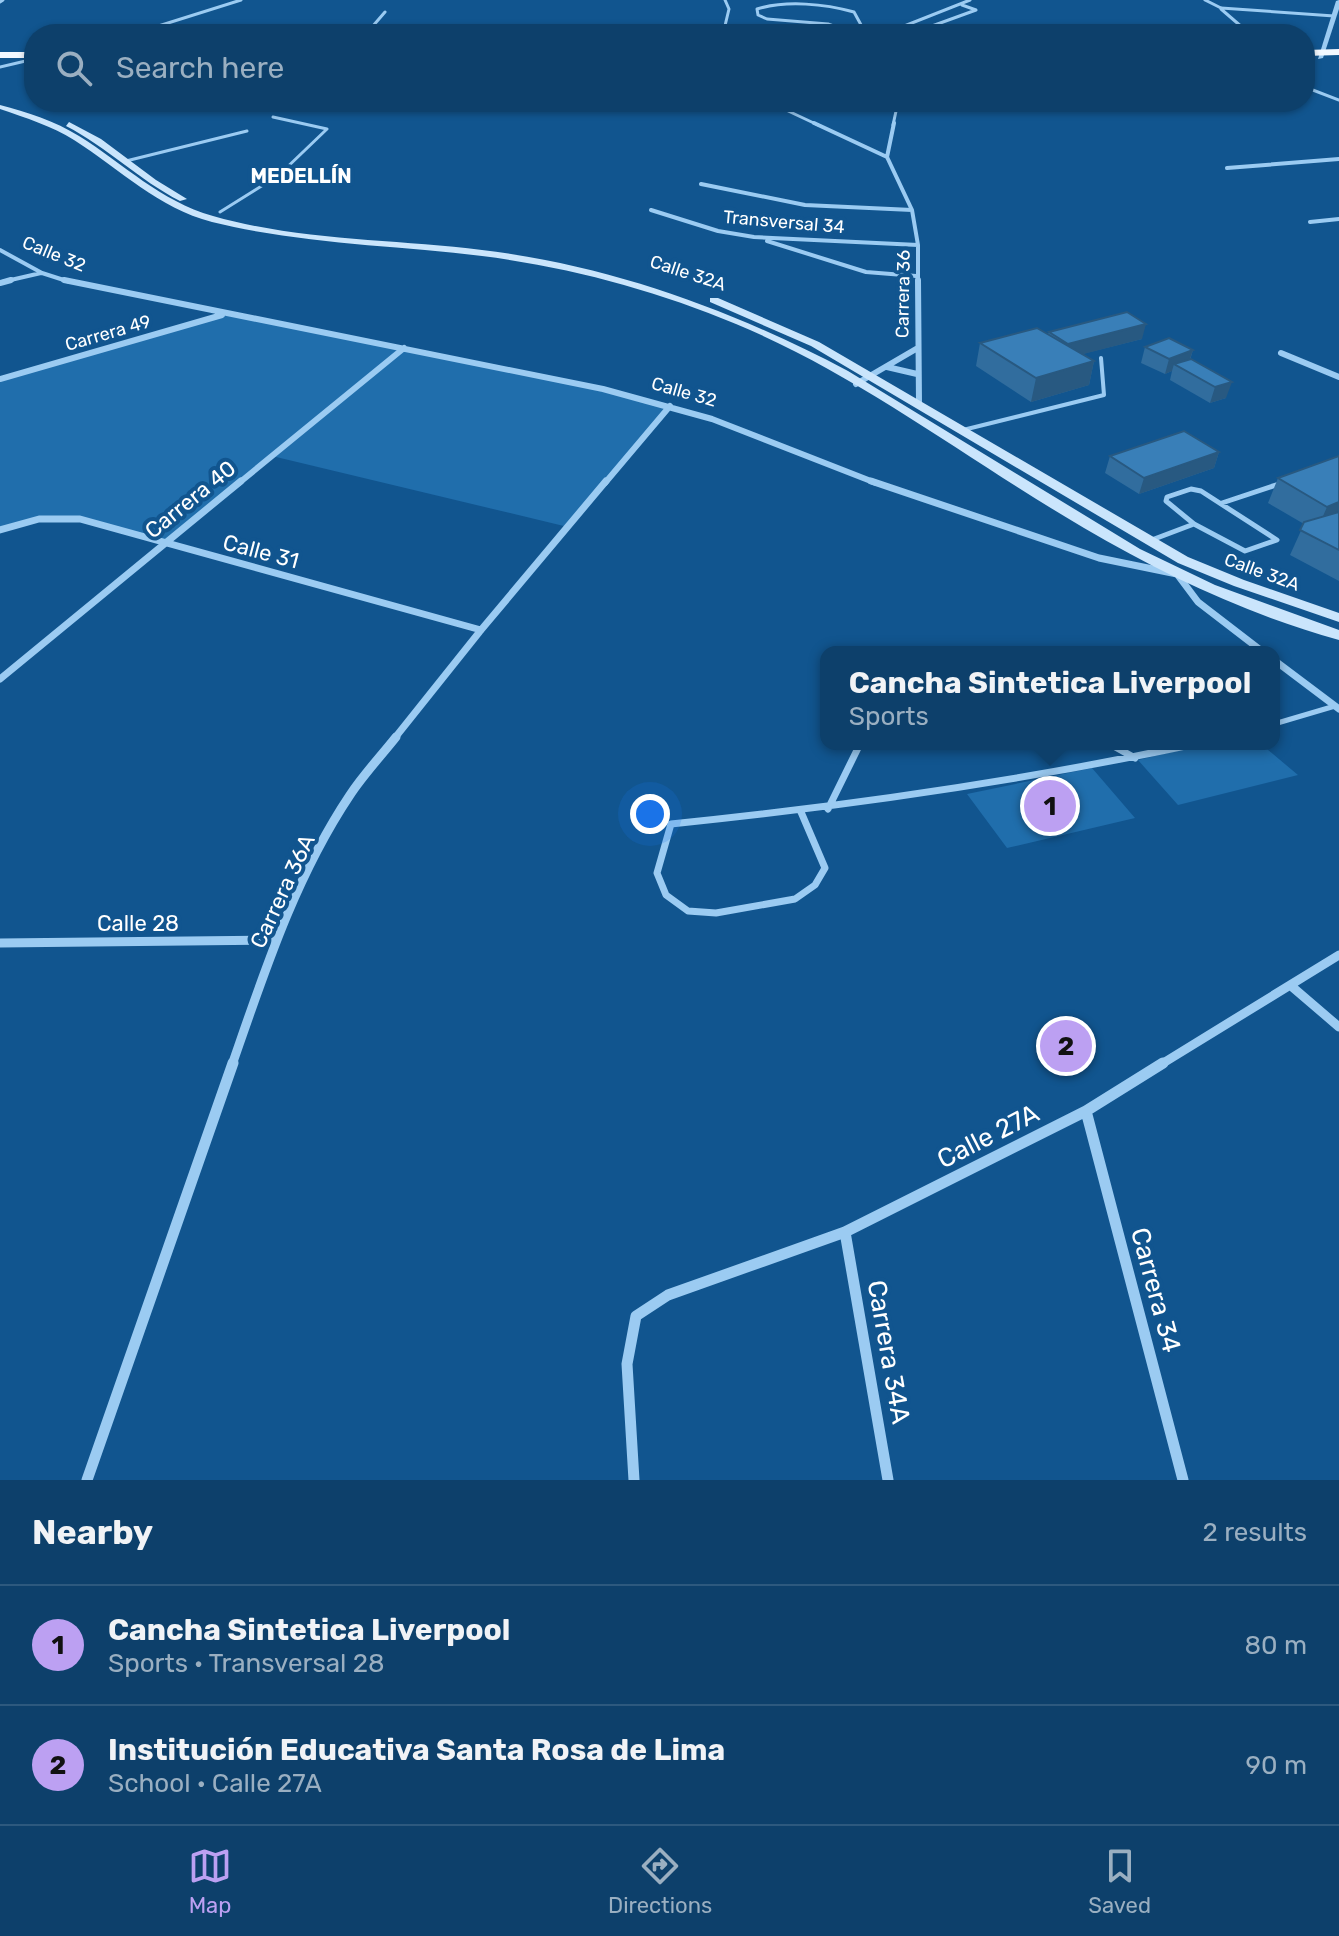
<!DOCTYPE html>
<meta charset="utf-8">
<style>
body{margin:0;font-family:Rubik,sans-serif;background:#1b4b73;color:#f1f3f6}
.you{position:absolute;left:650px;top:814px;width:28px;height:28px;margin:-20px;border:6px solid #fff;border-radius:50%;background:#1a73e8;box-shadow:0 0 0 12px #1a73e833}
.badge{display:grid;place-items:center;width:52px;height:52px;border-radius:50%;background:#bca0f2;color:#111;font-size:26px;font-weight:700}
.pin{position:absolute;translate:-50% -50%;border:4px solid #fff;box-shadow:0 2px 8px #0006}
.popup{position:absolute;left:820px;top:646px;width:460px;height:104px;box-sizing:border-box;display:grid;place-content:center;border-radius:16px;background:#0d406b;filter:drop-shadow(0 2px 6px #0005);font-size:26px;white-space:nowrap;color:#9aafc1}
.popup b{font-size:30px;color:#f1f3f6}
.popup::after{content:'';position:absolute;left:50%;top:100%;margin-left:-16px;border:16px solid transparent;border-top-color:#0d406b}
.list{margin:0;padding:0;list-style:none}
h2{display:flex;justify-content:space-between;align-items:center;height:104px;margin:0;padding:0 32px;font-size:34px}
h2 small{font-size:26px;font-weight:400;color:#9aafc1}
.list li{display:grid;grid-template-columns:52px 1fr auto;gap:24px;align-items:center;box-sizing:border-box;height:120px;padding:0 32px;border-top:2px solid #2d597e}
.list b{display:block;font-size:30px;white-space:nowrap}
.list p{margin:0;font-size:26px;white-space:nowrap;color:#9aafc1}
.list em{font-size:26px;font-style:normal;color:#9aafc1}
.icon{flex:none;width:44px;height:44px;fill:none;stroke:currentColor;stroke-width:2;stroke-linecap:round;stroke-linejoin:round}
.map{position:relative;flex:none;width:1339px;height:1480px;overflow:hidden}
.search{position:absolute;background:#0d406b;box-shadow:0 2px 6px #0004;left:24px;right:24px;top:24px;height:88px;display:flex;align-items:center;gap:20px;box-sizing:border-box;padding:0 28px;border-radius:32px;color:#9aafc1;font-size:30px}
.sheet{height:344px;background:#0d406b}
nav{display:flex;justify-content:space-around;align-items:center;box-sizing:border-box;height:112px;border-top:2px solid #2d597e;background:#0d406b;font-size:22px;color:#9aafc1}
nav a{display:grid;justify-items:center;gap:4px}
nav .on{color:#bca0f2}
.map>svg:first-child{display:block}
</style>
<div class="map">
<svg width="1339" height="1480" viewBox="0 0 1339 1480">
<rect width="100%" height="100%" fill="#11558f"/>
<path fill="#206eac" d="M224,315l180,33 266,58 -102,121 -296,-71 -108,87 -84,-24 -28,-3 -52,15v-152z
M1206,744h55l37,31 -120,30 -40,-45z
M1092,768l43,50 -128,30 -40,-54z"/>
<g fill="none" stroke-linecap="round" stroke-linejoin="round">
<path stroke="#9bcbf2" stroke-width="3" d="M1205,0l16,8
M0,2l3,-2
M366,34l19,-22
M638,34l1,-5h57
M856,34l-28,-10 -61,-5 -9,-4 -1,-6c30,-9 68,-5 97,3l12,22
M884,34l86,-34
M910,34l66,-24 -14,-5
M1192,34l-2,-3 17,-2 17,5
M0,67l34,-8
M126,161l121,-30
M220,212l59,-37 48,-46 -54,-12"/>
<path stroke="#9bcbf2" stroke-width="4" d="M963,430l141,-35 -3,-37"/>
<path stroke="#9bcbf2" stroke-width="5" d="M1191,489l10,2 76,49 -32,11 -51,-27 -28,-23 1,-4z
M1222,503l57,-19
M1149,541l45,-17
M1274,724l61,-18"/>
<path stroke="#9bcbf2" stroke-width="7" d="M1110,744l25,14
M828,809l32,-65
M801,812l24,56 -10,17 -20,14 -79,14 -28,-2 -22,-16 -9,-22 14,-49c176,-18 351,-43 524,-80"/>
<path stroke="#9bcbf2" stroke-width="3" d="M1221,8l113,8
M1221,9l29,25
M133,34l108,-34
M723,34l6,-25 -4,-9
M1305,87l34,13
M769,102l49,23
M893,125l5,-23"/>
<path stroke="#9bcbf2" stroke-width="4" d="M814,123l73,34
M894,123l-7,34 25,53 6,35v37
M1227,168l112,-9
M701,184l104,21 107,5
M651,210l67,21 36,6 164,8
M1310,222l29,-3
M767,241l99,31 50,4
M0,250l42,23 28,9
M2,282l39,-9"/>
<path stroke="#9bcbf2" stroke-width="6" d="M64,280l539,109 109,30 164,64
M918,280l1,124
M0,283l11,-3
M1281,353l58,24
M887,367l30,7
M0,379l222,-64
M856,384l60,-35
M239,483l165,-135
M605,483l65,-77"/>
<path stroke="#9bcbf2" stroke-width="7" d="M871,481l228,77 78,16 21,28 65,50
M0,530l39,-11h41l401,111
M1274,660l65,49
M0,679l241,-198
M394,739l87,-109 125,-149"/>
<path stroke="#9bcbf2" stroke-width="9" d="M0,943l276,-3
M1290,985l49,42
M232,1065c32,-92 63,-188 118,-270 13,-20 31,-39 46,-58
M1160,1065l179,-110"/>
<path stroke="#9bcbf2" stroke-width="11" d="M1086,1111l97,369
M845,1232l43,248
M87,1480l146,-417
M634,1480l-7,-116 9,-48 32,-21 177,-63 241,-121 77,-48"/>
<path fill="#9bcbf2" fill-rule="evenodd" d="M1339,0v9l-16,49 -5,1 18,-58z"/>
<path fill="#cae5fc" fill-rule="evenodd" d="M0,105c27,7 55,16 79,31 45,28 81,65 134,80 87,25 180,23 269,34 131,16 250,60 366,121l292,178 75,36 124,45v10c-90,-25 -175,-65 -255,-112 -116,-68 -223,-152 -348,-204 -81,-34 -167,-57 -254,-68 -90,-11 -182,-12 -270,-34 -54,-14 -91,-52 -138,-82 -22,-14 -48,-22 -74,-31z
M69,122l32,17 55,41 31,19 -7,2c-41,-21 -73,-54 -114,-75z
M710,298h8l101,44 369,215 56,23 95,33v9l-105,-36 -56,-23 -367,-217 -101,-44z"/>
<path fill="#f2f8ff" fill-rule="evenodd" d="M1339,49v6l-34,1v-6z
M0,52h34v6h-34z"/>
</g>
<path fill="#316d9e" d="M1196,26l24,8h-22l-3,-3z
M920,102h94v1l-94,2z
M1049,332l93,7 -60,15 12,7 -5,24 -58,17 -55,-36 4,-23 68,-9z
M1145,347l48,3 -3,10 36,38 -16,5 -40,-23 2,-9 -7,3 -24,-11z
M1219,452l-5,16 -75,26 -34,-21 5,-17z
M1339,456v125l-49,-26 14,-31 -36,-21 10,-25z"/>
<path fill="#285981" d="M1146,324l-4,15 -78,20 4,-15z
M1193,350l-5,15 -14,-1 -2,7 -7,3 4,-15z
M1094,361l-5,24 -58,17 5,-24z
M1232,382l-6,16 -16,5 5,-16z
M1219,452l-5,16 -75,26 5,-16z
M1339,502v10l-23,20 11,-25z"/>
<path fill="#397fb8" stroke="#285981" stroke-width="2" d="M1196,26h14l10,8h-14z
M1127,312l19,12 -78,20 -19,-12z
M1037,328l57,33 -58,17 -56,-35z
M1169,338l24,12 -24,9 -24,-12z
M1191,359l41,23 -17,5 -41,-23z
M1184,431l35,21 -75,26 -34,-22z
M1339,456v46l-12,5 -49,-29z
M1339,512v38l-39,-20 4,-8z"/>
<g text-anchor="middle" stroke-width="8" stroke-linejoin="round" paint-order="stroke">
<g font-size="18" fill="#fff" stroke="#11558f">
<text transform="translate(784 222) rotate(5)" y="6">Transversal 34</text>
<text transform="translate(54 254) rotate(22)" y="6">Calle 32</text>
<text transform="translate(688 273) rotate(18)" y="6">Calle 32A</text>
<text transform="translate(903 294) rotate(-89)" y="6">Carrera 36</text>
<text transform="translate(108 333) rotate(-16)" y="6">Carrera 49</text>
<text transform="translate(684 392) rotate(16)" y="6">Calle 32</text>
<text transform="translate(1262 572) rotate(20)" y="6">Calle 32A</text>
</g>
<g font-size="20" font-weight="bold" fill="#fff" stroke="#11558f">
<text x="301" y="183">MEDELLÍN</text>
</g>
<g font-size="22" fill="#fff" stroke="#11558f">
<text transform="translate(190 499) rotate(-39)" y="8">Carrera 40</text>
<text transform="translate(261 551) rotate(15)" y="8">Calle 31</text>
<text transform="translate(282 891) rotate(-65)" y="8">Carrera 36A</text>
<text x="138" y="931">Calle 28</text>
</g>
<g font-size="26" fill="#fff" stroke="#11558f">
<text transform="translate(988 1136) rotate(-27)" y="9">Calle 27A</text>
<text transform="translate(1156 1290) rotate(75)" y="9">Carrera 34</text>
<text transform="translate(889 1352) rotate(80)" y="9">Carrera 34A</text>
</g>
</g>
</svg>
<div class="you"></div>
<div class="pin badge" style="left:1050px;top:806px">1</div>
<div class="popup"><b>Cancha Sintetica Liverpool</b>Sports</div>
<div class="pin badge" style="left:1066px;top:1046px">2</div>
<div class="search"><svg class="icon" aria-label="search" viewBox="0 0 24 24"><circle cx="10" cy="10" r="6"/><path d="M15 15l6 6"/></svg>Search here</div>
</div>
<section class="sheet">
<h2>Nearby<small>2 results</small></h2>
<ul class="list">
<li><span class="badge">1</span><div><b>Cancha Sintetica Liverpool</b><p>Sports · Transversal 28</p></div><em>80 m</em></li>
<li><span class="badge">2</span><div><b>Institución Educativa Santa Rosa de Lima</b><p>School · Calle 27A</p></div><em>90 m</em></li>
</ul>
</section>
<nav>
<a class="on"><svg class="icon" aria-label="map" viewBox="0 0 24 24"><path d="M3 6l6-2 6 2 6-2v14l-6 2-6-2-6 2zM9 4v14M15 6v14"/></svg>Map</a>
<a><svg class="icon" aria-label="directions" viewBox="0 0 24 24"><path d="M12 3l9 9-9 9-9-9zM9 14v-3h6M13 9l2 2-2 2"/></svg>Directions</a>
<a><svg class="icon" aria-label="saved" viewBox="0 0 24 24"><path d="M7 4h10v16l-5-4-5 4z"/></svg>Saved</a>
</nav>
